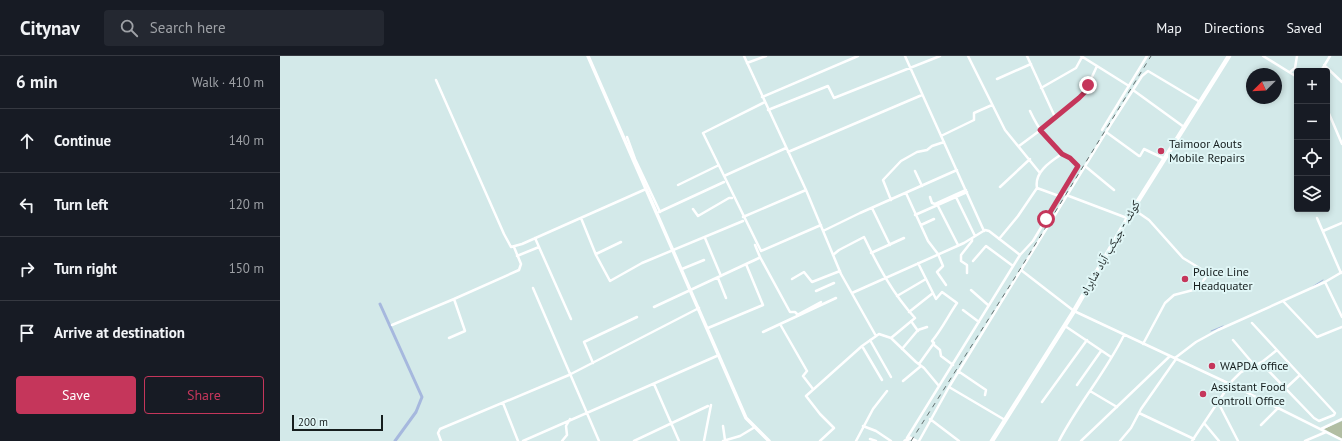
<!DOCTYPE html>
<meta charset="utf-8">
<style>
body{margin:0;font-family:"PT Sans","Noto Naskh Arabic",sans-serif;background:#242831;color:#f1f3f6}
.controls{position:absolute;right:12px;top:12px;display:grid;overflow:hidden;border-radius:4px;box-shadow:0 2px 6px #0003}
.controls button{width:36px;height:36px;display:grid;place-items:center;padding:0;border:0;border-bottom:1px solid #363941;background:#171b24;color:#f1f3f6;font:20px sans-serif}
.compass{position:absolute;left:966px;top:12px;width:36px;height:36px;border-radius:50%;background:#171b24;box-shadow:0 2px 6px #0003;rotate:246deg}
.scale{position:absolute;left:12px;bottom:10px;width:91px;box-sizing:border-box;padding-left:4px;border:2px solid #161e1e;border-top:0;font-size:11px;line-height:14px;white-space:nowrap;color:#161e1e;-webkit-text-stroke:3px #e0f6f6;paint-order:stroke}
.stop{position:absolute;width:12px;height:12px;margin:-9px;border:3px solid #c5365b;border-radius:50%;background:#fff}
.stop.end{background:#c5365b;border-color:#fff;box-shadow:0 1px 4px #0008}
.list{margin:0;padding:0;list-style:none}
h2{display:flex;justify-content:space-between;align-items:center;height:52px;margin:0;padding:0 16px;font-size:17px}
h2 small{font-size:13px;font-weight:400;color:#9ea1a6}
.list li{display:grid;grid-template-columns:26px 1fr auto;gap:12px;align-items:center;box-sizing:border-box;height:64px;padding:0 16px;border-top:1px solid #363941}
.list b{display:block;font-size:15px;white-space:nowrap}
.list em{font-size:13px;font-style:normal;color:#9ea1a6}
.actions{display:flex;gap:8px;padding:12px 16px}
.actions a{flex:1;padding:9px 0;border:1px solid #c5365b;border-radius:4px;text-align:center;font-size:14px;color:#c5365b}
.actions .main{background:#c5365b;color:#fff}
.icon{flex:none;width:22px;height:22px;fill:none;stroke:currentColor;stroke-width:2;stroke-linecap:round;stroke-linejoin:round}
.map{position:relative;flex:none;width:1062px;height:385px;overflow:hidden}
header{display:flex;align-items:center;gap:24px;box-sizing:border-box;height:56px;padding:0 20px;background:#171b24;border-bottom:1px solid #363941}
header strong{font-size:19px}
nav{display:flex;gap:22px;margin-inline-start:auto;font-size:14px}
.search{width:280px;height:36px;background:#242831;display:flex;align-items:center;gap:10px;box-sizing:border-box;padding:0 14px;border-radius:4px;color:#9ea1a6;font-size:15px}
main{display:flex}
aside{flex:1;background:#171b24}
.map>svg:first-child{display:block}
</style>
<header>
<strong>Citynav</strong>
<div class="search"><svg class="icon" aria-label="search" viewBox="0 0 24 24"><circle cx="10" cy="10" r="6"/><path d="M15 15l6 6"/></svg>Search here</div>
<nav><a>Map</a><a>Directions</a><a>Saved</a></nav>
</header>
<main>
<aside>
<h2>6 min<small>Walk · 410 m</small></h2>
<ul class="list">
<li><svg class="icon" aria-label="ahead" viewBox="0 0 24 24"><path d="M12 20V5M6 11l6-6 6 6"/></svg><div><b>Continue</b></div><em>140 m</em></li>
<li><svg class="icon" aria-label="left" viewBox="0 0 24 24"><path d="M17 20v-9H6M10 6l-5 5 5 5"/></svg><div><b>Turn left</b></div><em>120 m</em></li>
<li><svg class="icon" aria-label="right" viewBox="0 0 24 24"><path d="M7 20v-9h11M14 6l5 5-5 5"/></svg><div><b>Turn right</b></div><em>150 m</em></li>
<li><svg class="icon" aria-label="arrive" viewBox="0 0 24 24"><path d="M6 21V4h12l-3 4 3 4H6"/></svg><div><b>Arrive at destination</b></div></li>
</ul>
<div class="actions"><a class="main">Save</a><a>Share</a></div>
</aside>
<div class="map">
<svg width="1062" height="385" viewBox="0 0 1062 385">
<rect width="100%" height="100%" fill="#d3e9e9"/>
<path fill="#b2bea3" d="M1062,365v18l-18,-10z"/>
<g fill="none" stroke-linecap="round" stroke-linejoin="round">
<path stroke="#a6b8de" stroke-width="1" d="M1032,231l11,-7
M931,275l12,-5"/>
<path stroke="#a6b8de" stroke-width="3" d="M100,248l42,93 -6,15 -21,29"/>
<path stroke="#fff" stroke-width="2.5" d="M464,0l62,134 35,84 35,62
M625,0l79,175
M688,0l37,74 35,43
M747,0l28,61
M801,0l48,30
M983,0l34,21
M467,7l19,-7
M1044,9l18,17
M1041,15l9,-15
M1010,16l5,-4 2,-12
M717,23l34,-15
M156,24l68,154 7,13 11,-3 124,-55
M761,32l35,-20 6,-11
M853,34l51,37
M482,41l96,-41
M485,46l-62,31 58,118 60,-26
M1047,53l15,35
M488,54l60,-24 6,12 106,-42
M822,74l45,-74
M826,76l33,24h1l4,-7 21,10
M661,80l33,-16v-7l18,-8
M347,81l8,22 25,53
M739,90l27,-20 33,-28 6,-6 12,-26
M508,96l134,-57
M805,110l29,24
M635,115l7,15
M444,120l62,-28
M398,129l39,-19
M720,131l30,-28
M757,132c-3,-16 13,-26 25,-34
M626,137l22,48 10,13 5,12 -6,6 9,13
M781,137l66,25
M650,141l2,6 3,1 31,-14
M676,141l19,39
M611,144l-8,-20 18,-19 16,-9 10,-2 5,-4 12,-4
M658,150l20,39
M592,152l18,37
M413,153l5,7 31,-18h3
M853,153l16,11 34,38 23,14v5l-9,12 -23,6 -9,8 -22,41
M379,156l65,-30
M635,159l52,-23
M463,161l63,-27
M301,162l15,37 14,26 32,-18 101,-42
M1037,162l24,55
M641,169l13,-6
M543,175l37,-18 97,-43
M1043,175l19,-8
M255,182l36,81
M425,182l16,38
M719,183l19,-23 19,-28 22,8
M591,197l33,-15
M316,198l25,-12
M553,199l6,-5 25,-13c14,29 29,57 51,81l-24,20
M237,200l22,-9
M480,201l30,55h5l3,3
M693,205l13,-15 27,20
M638,207l18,36 6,-7 15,11c-9,13 -15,26 -25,38l2,2 -15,21
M402,213l22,-9
M741,214l53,41 156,73 112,56
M687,217v-8l-6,-4v-6l11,-14v-3
M438,222l8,20
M512,223l12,-7 8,10 28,-11
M1045,226l17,35
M253,232l66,153
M691,234l17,15
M536,235l18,-8
M572,237l112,-50 21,-13 4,1 31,24
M617,240l29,-17
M1004,246l33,35 25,-10
M374,251l105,-49 1,-1 -5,-12
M683,254l16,12
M629,256l24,-19
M517,259l24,-13
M631,265l7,10
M972,267l83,90 -1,2 -15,6 -5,-3 -53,-55
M500,268l27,47 -4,5 10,13
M112,269l62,-26
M785,270l46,31
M428,272l55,-23 -17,-41
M483,276l73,-34
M169,282l16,-7 -11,-32 65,-29 2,-6 -7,-17
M590,284l21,37
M953,284l22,26
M653,288l7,6 1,6 12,9
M582,290l20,34
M622,293l16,-19 9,-3
M895,302l21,-16 22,-12 107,-48 17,-10
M313,307l-9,-21 53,-25
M678,315l28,19 -1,5
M623,325l18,-15
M374,328l25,57
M797,329l24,-34
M669,331l56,33
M1005,333l15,-14
M810,335l27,16
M762,346l45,-62
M223,347l15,38
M937,348l3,2 18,35
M859,357l55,26
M650,363l29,22
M924,367l15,18
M981,369l17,-17
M443,370l2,14
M583,370l13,5 15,10
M1041,373l21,-10
M627,382l100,-162 13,-21 13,-14 45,-75c-5,-5 -10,-8 -15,-12 -14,-10 -26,-28 -33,-43
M590,383l6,2
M161,385l-3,-8 2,-4 129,-54 130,-67
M243,385l196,-86
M282,385l5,-6 -1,-9 4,-7
M354,385l74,-35
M424,385l7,-36
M443,385l17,-5 15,-9
M540,385l14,-13 -14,-14 -14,-18 56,-50 17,-12 12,4 25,24 8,6 15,18
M576,385l17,-32 14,-18
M639,385l30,-54 162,-263 31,-48 6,-5 52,31
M779,385c19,-37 47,-69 65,-106
M801,385l89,-85
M840,385l11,-13 10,-19 35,-50
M912,385l40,-60 9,-9 21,-10 15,-12
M1025,385l21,-9"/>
<path stroke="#fff" stroke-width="3.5" d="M308,0l158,362 23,23
M625,385l5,-3 6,3"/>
<path stroke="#fff" stroke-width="4.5" d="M712,385l82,-130 59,-102 96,-153"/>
<path stroke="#637070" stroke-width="1" stroke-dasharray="5 5" stroke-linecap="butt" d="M631,385l103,-162 137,-223"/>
</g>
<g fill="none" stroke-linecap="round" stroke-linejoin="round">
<path stroke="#c5365b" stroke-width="5" d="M766,163l32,-53 -8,-8 -8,-4 -22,-24 39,-32 6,-6 3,-7"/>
</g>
<g fill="#c5365b" stroke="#e0f6f6" stroke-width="1.5">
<circle cx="881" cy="95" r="4"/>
<circle cx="905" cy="223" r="4"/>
<circle cx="932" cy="310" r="4"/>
<circle cx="923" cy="338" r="4"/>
</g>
<g text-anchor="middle" stroke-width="4" stroke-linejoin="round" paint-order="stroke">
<g font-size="12" fill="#161e1e" stroke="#e0f6f6" text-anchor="start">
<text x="889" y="92">Taimoor Aouts<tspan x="889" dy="14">Mobile Repairs</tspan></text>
<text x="913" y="220">Police Line<tspan x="913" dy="14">Headquater</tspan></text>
<text x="940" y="314">WAPDA office</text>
<text x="931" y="335">Assistant Food<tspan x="931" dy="14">Controll Office</tspan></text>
</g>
<g font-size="12" fill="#161e1e" stroke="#e0f6f6">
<text transform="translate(830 192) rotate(-60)" y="4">کوئٹہ - جیکب آباد شاہراہ</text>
</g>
</g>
</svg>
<div class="controls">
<button>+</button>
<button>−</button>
<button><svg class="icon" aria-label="locate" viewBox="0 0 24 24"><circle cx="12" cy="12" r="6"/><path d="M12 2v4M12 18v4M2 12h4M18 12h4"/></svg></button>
<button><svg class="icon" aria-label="layers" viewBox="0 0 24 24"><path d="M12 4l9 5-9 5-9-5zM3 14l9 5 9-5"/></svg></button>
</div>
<svg class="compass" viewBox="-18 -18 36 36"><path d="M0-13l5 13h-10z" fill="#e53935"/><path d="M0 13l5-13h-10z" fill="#9ea1a6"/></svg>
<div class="scale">200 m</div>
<div class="stop" style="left:766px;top:163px"></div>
<div class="stop end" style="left:808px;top:29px"></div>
</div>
</main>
